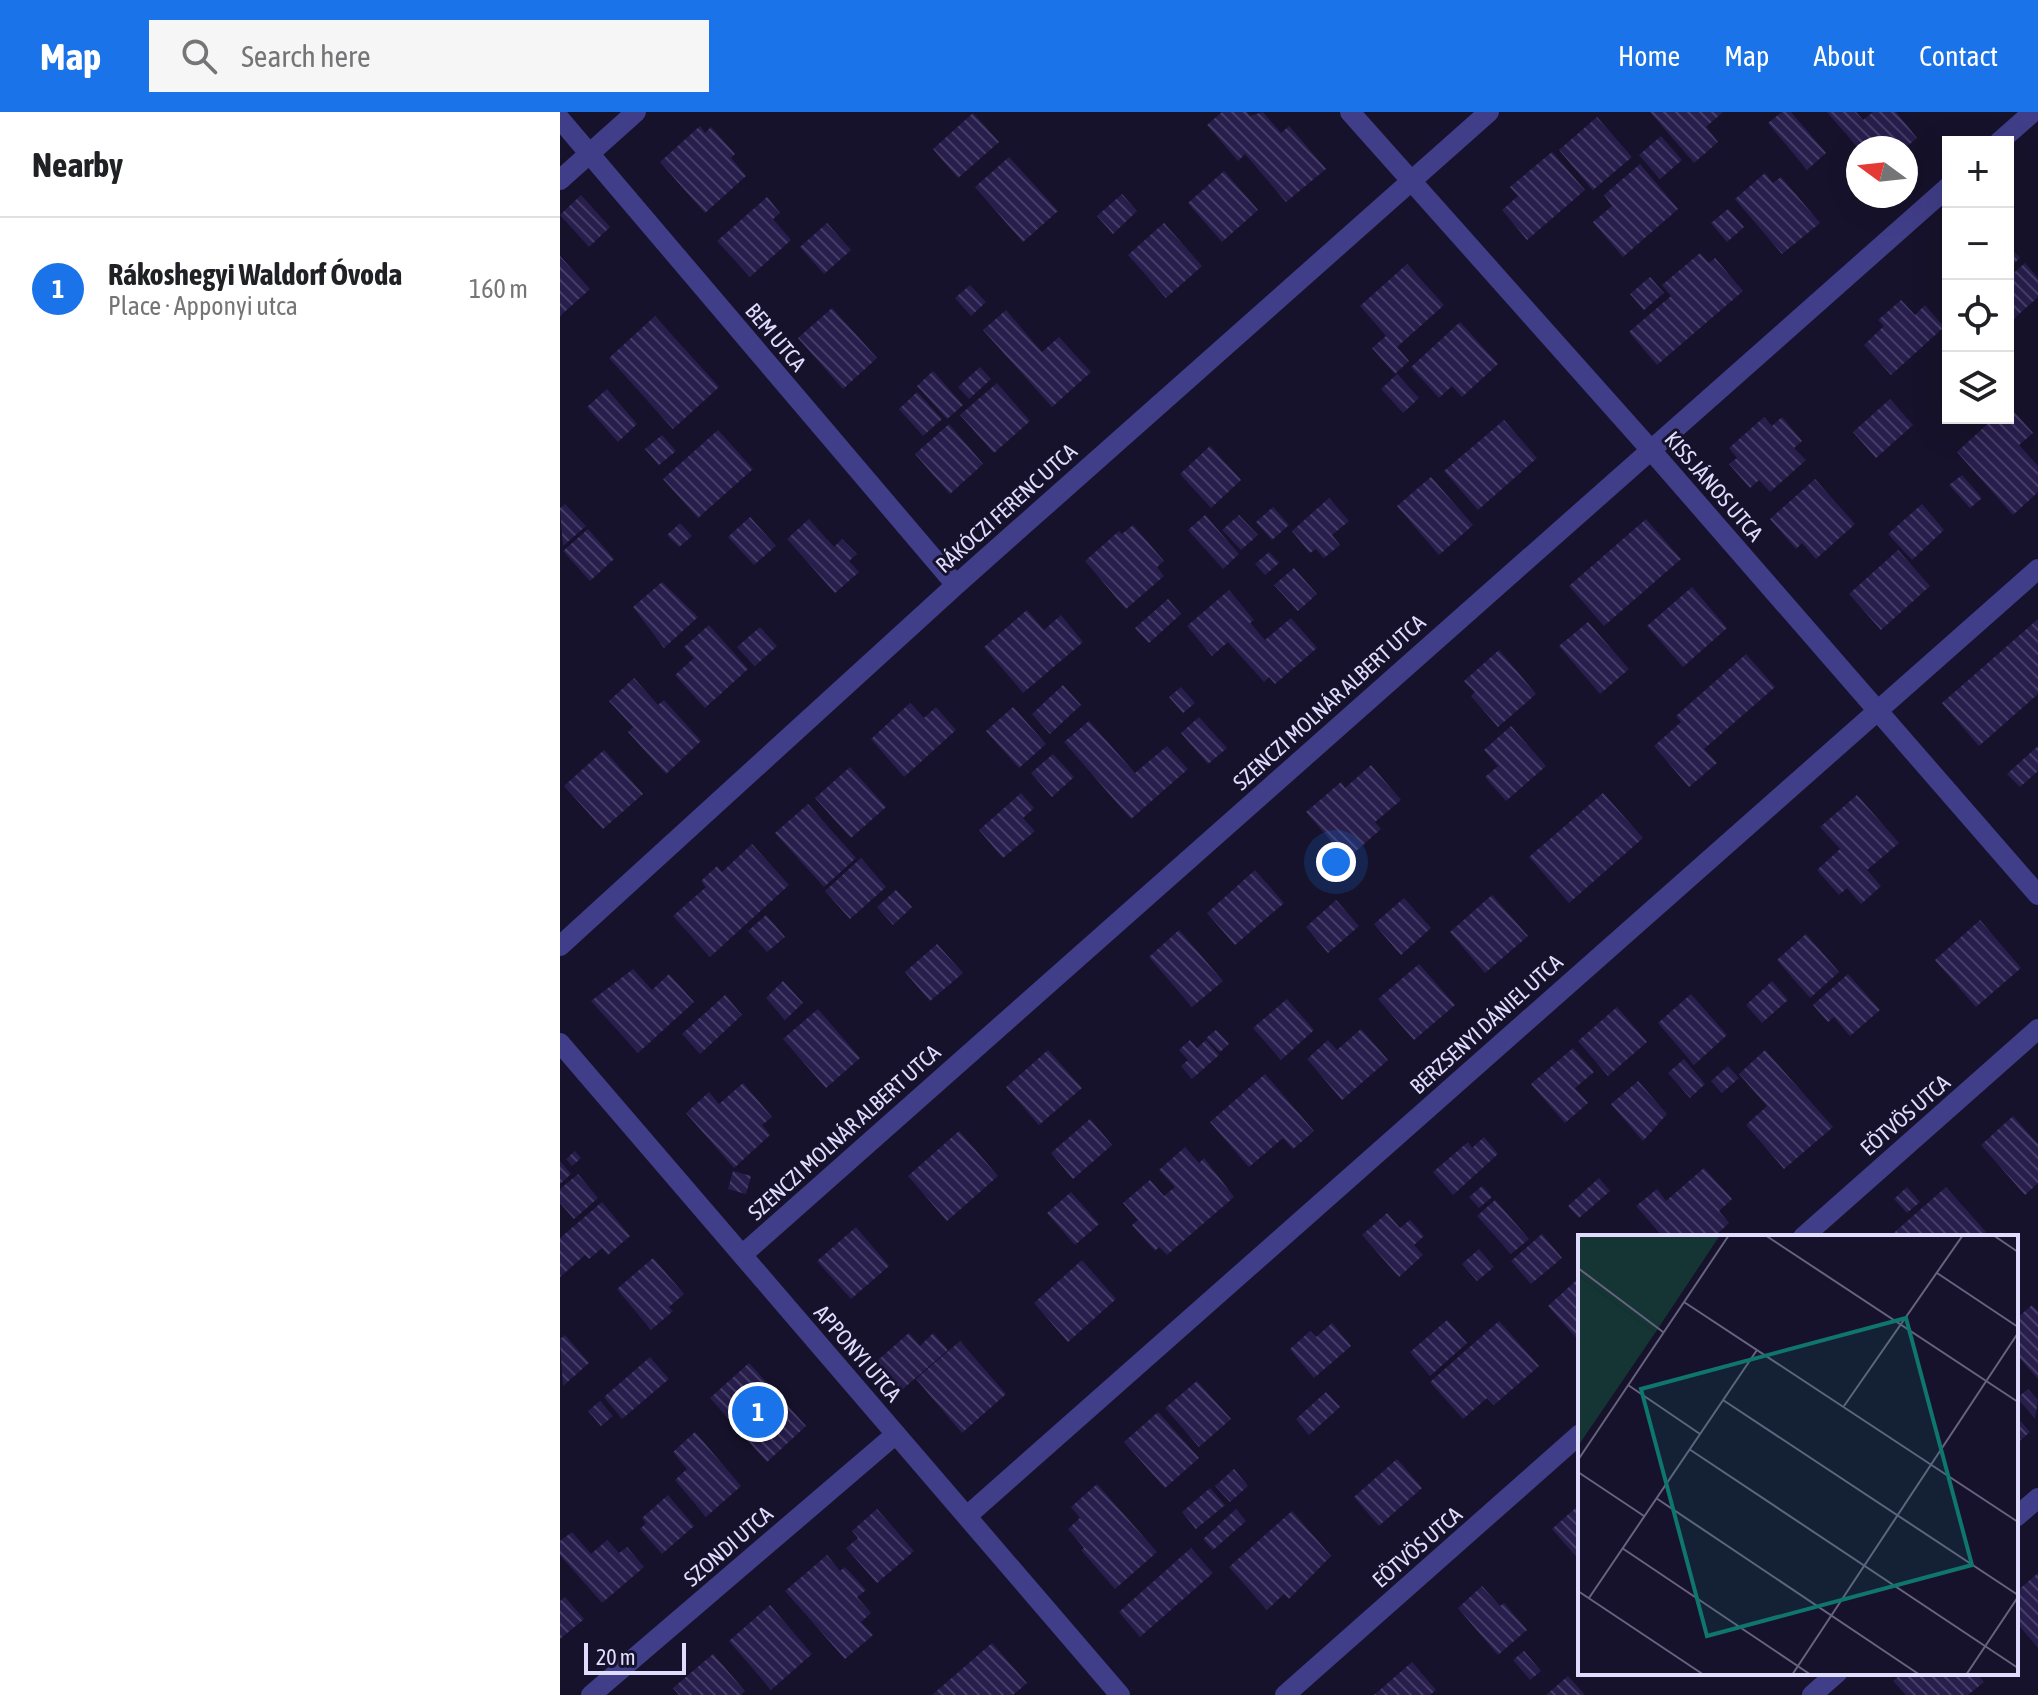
<!DOCTYPE html>
<meta charset="utf-8">
<style>
body{margin:0;font-family:"Asap Condensed",sans-serif;background:#f6f6f6;color:#202124}
.controls{position:absolute;right:24px;top:24px;display:grid;overflow:hidden;border-radius:0px;box-shadow:0 8px 32px #0002}
.controls button{width:72px;height:72px;display:grid;place-items:center;padding:0;border:0;border-bottom:2px solid #e0e0e0;background:#fff;color:#202124;font:40px sans-serif}
.compass{position:absolute;left:1286px;top:24px;width:72px;height:72px;border-radius:50%;background:#fff;box-shadow:0 8px 32px #0002;rotate:285deg}
.scale{position:absolute;left:24px;bottom:20px;width:102px;box-sizing:border-box;padding-left:8px;border:4px solid #e0dcfe;border-top:0;font-size:22px;line-height:28px;white-space:nowrap;color:#e0dcfe;-webkit-text-stroke:6px #16122b;paint-order:stroke}
.you{position:absolute;left:776px;top:750px;width:28px;height:28px;margin:-20px;border:6px solid #fff;border-radius:50%;background:#1a73e8;box-shadow:0 0 0 12px #1a73e833}
.badge{display:grid;place-items:center;width:52px;height:52px;border-radius:50%;background:#1a73e8;color:#fff;font-size:26px;font-weight:700}
.pin{position:absolute;translate:-50% -50%;border:4px solid #fff;box-shadow:0 2px 8px #0006}
.list{margin:0;padding:0;list-style:none}
h2{display:flex;justify-content:space-between;align-items:center;height:104px;margin:0;padding:0 32px;font-size:34px}
h2 small{font-size:26px;font-weight:400;color:#757577}
.list li{display:grid;grid-template-columns:52px 1fr auto;gap:24px;align-items:center;box-sizing:border-box;height:144px;padding:0 32px;border-top:2px solid #e0e0e0}
.list b{display:block;font-size:30px;white-space:nowrap}
.list p{margin:0;font-size:26px;white-space:nowrap;color:#757577}
.list em{font-size:26px;font-style:normal;color:#757577}
.icon{flex:none;width:44px;height:44px;fill:none;stroke:currentColor;stroke-width:2;stroke-linecap:round;stroke-linejoin:round}
.map{position:relative;flex:none;width:1478px;height:1583px;overflow:hidden}
header{display:flex;align-items:center;gap:48px;box-sizing:border-box;height:112px;padding:0 40px;background:#1a73e8;color:#fff}
header strong{font-size:38px}
nav{display:flex;gap:44px;margin-inline-start:auto;font-size:28px}
.search{width:560px;height:72px;background:#f6f6f6;display:flex;align-items:center;gap:20px;box-sizing:border-box;padding:0 28px;border-radius:0px;color:#757577;font-size:30px}
main{display:flex}
aside{flex:1;background:#fff}
.map>svg:first-child{display:block}
</style>
<header>
<strong>Map</strong>
<div class="search"><svg class="icon" aria-label="search" viewBox="0 0 24 24"><circle cx="10" cy="10" r="6"/><path d="M15 15l6 6"/></svg>Search here</div>
<nav><a>Home</a><a>Map</a><a>About</a><a>Contact</a></nav>
</header>
<main>
<aside>
<h2>Nearby<small></small></h2>
<ul class="list">
<li><span class="badge">1</span><div><b>Rákoshegyi Waldorf Óvoda</b><p>Place · Apponyi utca</p></div><em>160 m</em></li>
</ul>
</aside>
<div class="map">
<svg width="1478" height="1583" viewBox="0 0 1478 1583">
<defs>
<pattern id="building-back-hatch" width="6" height="6" patternUnits="userSpaceOnUse" patternTransform="scale(2)"><rect width="6" height="6" fill="#271e4c"/><path d="M-1 5l2 2M0 0l6 6M5-1l2 2" fill="none" stroke="#463e67"/></pattern>
</defs>
<rect width="100%" height="100%" fill="#16122b"/>
<path fill="url(#building-back-hatch)" d="M662,0h25l3,4 13,-4 18,21 8,-7 37,43 -40,33 -41,-48 -7,7 -31,-36z
M1090,0h73l-17,15 12,15 -24,21z
M1222,0h9l35,41 -19,17 -39,-47z
M1267,0h29l7,8 10,-8h23l21,26 -12,10h-47z
M413,1l26,29 -41,36 -25,-29z
M1037,5l35,40 -39,33 -34,-40z
M140,14l5,7 6,-6 24,27 -4,4 15,18 -41,37 -45,-51z
M1101,24l21,24 -22,19 -21,-24z
M992,40l33,38 -58,50 -25,-30 16,-14 -8,-9z
M449,45l49,54 -35,31 -48,-55z
M1080,52l38,45 -55,48 -30,-35 19,-16 -8,-11z
M664,59l34,39 -36,32 -34,-39z
M1205,61l8,10 8,-6 39,46 -38,31 -47,-55z
M562,82l15,17 -24,23 -16,-18z
M21,83l29,32 -21,20 -29,-32z
M207,85l13,16 -7,6 18,21 -41,37 -33,-36z
M1168,97l16,18 -17,15 -16,-19z
M267,111l24,27 -27,24 -24,-27z
M604,111l38,43 -36,32 -38,-43z
M1448,133l12,13 -12,11z
M1140,141l9,10 6,-5 28,33 -86,74 -28,-33 42,-36 -9,-11z
M0,144l30,33 -30,27z
M1465,151l13,15v19l-30,27v-46z
M847,152l37,41 -47,42 12,14 -14,13 -23,-26 14,-12 -26,-30z
M1090,165l14,16 -20,17 -14,-16z
M410,173l16,17 -15,14 -16,-18z
M1341,188l14,15 10,-10 19,22 -53,48 -27,-30 20,-19 -6,-6z
M272,196l45,50 -34,31 -45,-51z
M446,198l36,42 17,-15 32,35 -39,35 -69,-77z
M95,204l64,71 -46,42 -64,-71z
M900,210l38,42 -36,33 -10,-11 -13,12 -28,-31z
M420,255l11,12 -22,20 -11,-12z
M373,259l30,34 -16,14 -30,-33z
M837,262l22,24 -16,15 -22,-24z
M437,271l33,38 -36,32 -34,-38z
M47,277l30,35 -19,18 -31,-35z
M357,280l25,27 -19,17 -24,-27z
M1330,287l23,26 -37,33 -23,-26z
M1448,293l25,28 -14,12 19,21v26l-25,23 -56,-63 37,-34h14z
M1204,305l8,9 10,-9 20,24 -8,7 12,12 -36,32 -11,-12 -9,8 -21,-24 8,-6 -8,-10z
M944,308l33,38 -59,52 -34,-39z
M389,312l34,40 -33,30 -35,-40z
M158,318l35,39 -55,49 -35,-39z
M102,323l14,16 -17,14 -14,-16z
M650,334l31,34 -30,28 -31,-34z
M1402,363l20,23 -12,10 -21,-23z
M871,365l42,48 -34,30 -42,-49z
M1255,367l40,45 -39,35 -14,-16 -6,6 -26,-30z
M769,386l20,23 -17,14 8,10 -16,13 -8,-9 -6,4 -18,-22z
M5,392l21,22 -23,20 -3,-38z
M1362,392l22,26 -32,30 -24,-26z
M713,395l16,18 -17,15 -16,-18z
M645,403l34,39 -16,15 -35,-39z
M679,403l19,20 -17,15 -19,-20z
M190,405l26,29 -22,19 -26,-28z
M249,407l25,28 8,-8 15,15 -8,7 10,11 -24,21 -48,-54z
M1086,407l35,40 -77,67 -35,-40z
M120,411l12,13 -13,11 -12,-12z
M573,413l31,36 -7,6 7,9 -38,33 -41,-48 34,-30 3,3z
M28,417l26,30 -24,22 -27,-30z
M1338,438l32,36 -49,44 -32,-36z
M709,440l10,11 -14,12 -10,-11z
M734,456l23,26 -19,17 -24,-26z
M102,470l36,35 -34,31 -31,-41z
M1132,475l35,41 -44,39 -36,-41z
M669,478l25,30 -4,3 15,17 26,-22 26,30 -42,36 -6,-7 -5,5 -36,-40 -16,14 -25,-30z
M608,487l13,15 -32,29 -14,-15z
M467,498l17,20 17,-15 22,27 -60,51 -39,-46z
M1478,507v75l-59,52 -37,-43z
M1028,510l41,47 -29,25 -41,-48z
M149,513l39,44 -43,39 -30,-33 19,-17 -10,-11z
M200,515l17,19 -22,20 -18,-19z
M939,538l37,44 -38,33 -27,-31 4,-4 -11,-11z
M1186,542l29,33 -71,62 13,14 -28,24 -35,-41 27,-24 -5,-6z
M74,566l24,27 6,-5 37,41 -35,33 -38,-42 5,-5 -24,-26z
M503,573l18,20 -31,29 -18,-20z
M621,575l14,16 -12,10 -14,-16z
M350,591l14,15 12,-11 20,23 -52,47 -33,-38z
M453,595l33,37 -27,24 -33,-37z
M639,605l28,31 -19,16 -27,-31z
M529,609l46,52 32,-27 21,23 -57,50 -67,-77z
M951,614l35,40 -40,35 -21,-24 13,-11 -14,-16z
M1478,634v25l-18,16 -13,-13z
M44,638l39,44 -40,35 -39,-43z
M493,642l21,23 -22,20 -21,-24z
M811,653l30,35 -26,22 6,7 -34,30 -41,-47 35,-30 4,6z
M290,655l36,40 -35,31 -36,-40z
M461,681l13,15 -11,10 12,13 -32,27 -24,-28z
M1043,681l40,45 -74,65 -40,-46z
M1297,683l42,48 -32,27 14,16 -20,18 -14,-16 -8,7 -22,-25 23,-21 -20,-22z
M248,692l48,54 -32,29 -49,-54z
M192,732l37,41 -79,72 -37,-41 33,-29 -5,-6 16,-15 5,6z
M301,746l25,29 -36,32 -25,-28z
M695,758l29,33 -49,42 -28,-32z
M336,778l16,17 -19,18 -16,-18z
M932,783l36,41 -43,37 -35,-41z
M844,786l27,30 -30,27 -27,-31z
M776,788l23,26 -31,27 -22,-26z
M206,803l19,22 -18,15 -19,-21z
M1420,808l41,48 -45,39 -41,-47z
M619,818l44,51 -31,26 -43,-50z
M1246,822l33,38 -29,26 -33,-38z
M377,832l26,29 -33,28 -25,-29z
M859,852l36,41 -41,35 -36,-41z
M73,857l19,21 17,-16 25,28 -56,51 -47,-52z
M1288,862l32,36 -30,26 -16,-19 -6,5 -15,-17z
M223,869l20,22 -18,17 -19,-22z
M1212,869l16,19 -26,23 -16,-18z
M1131,882l36,41 -33,30 -36,-42z
M165,883l17,20 -42,39 -18,-20z
M727,887l27,31 -33,30 -28,-32z
M1057,895l30,35 -39,34 -30,-35z
M258,897l42,49 -34,30 -43,-49z
M801,917l27,31 -46,40 -35,-41 21,-19 9,10z
M656,918l13,14 -9,8 -14,-14z
M630,928l7,8 9,-8 13,15 -27,24 -11,-13 7,-6 -9,-10z
M1013,936l21,24 -19,16 13,15 -23,20 -34,-39z
M488,938l34,38 -43,37 -33,-38z
M1205,938l68,77 -49,42 -38,-44 21,-19 -28,-32z
M1124,947l21,25 -15,14 -22,-25z
M1168,954l11,12 -17,15 -11,-12z
M705,962l49,57 -21,18 -10,-11 -34,29 -39,-45z
M1078,969l29,33 -24,27 -32,-37z
M183,971l29,34 -10,8 8,10 -36,33 -48,-55 23,-21 10,12z
M1453,1004l25,28v39l-13,12 -44,-50z
M530,1007l22,26 -39,34 -22,-26z
M399,1019l39,45 -51,45 -39,-45z
M924,1025l14,17 -45,41 -20,-23 35,-30 4,6z
M625,1035l14,16 5,-5 30,39 -67,58 -8,-8 -4,4 -23,-26 6,-5 -15,-17 27,-23 14,16 11,-9 -16,-17z
M15,1039l6,7 -9,8 -6,-7z
M0,1049l11,13 -11,10z
M1144,1056l28,31 -13,12 10,12 -15,14h-51l-27,-31 21,-17 9,12z
M173,1059l18,5 -5,18 -18,-5z
M18,1062l20,24 -24,21 -14,-16v-14z
M1039,1066l11,13 -31,27 -11,-12z
M922,1074l10,11 -13,11 -10,-11z
M1347,1075l13,15 -13,11 -13,-14z
M1386,1075l40,45 -6,5h-91z
M511,1080l28,32 -24,21 -28,-32z
M935,1088l34,39 -18,15 -34,-38z
M42,1090l28,34 -22,19 -6,-7 -13,11 -4,-4 -25,22v-39z
M827,1101l13,15 10,-8 14,16 -10,9 9,10 -24,22 -37,-42z
M296,1115l33,39 -38,33 -34,-38z
M982,1122l20,24 -31,26 -20,-23z
M919,1137l15,18 -17,14 -15,-17z
M93,1146l31,36 -15,13 4,4 -22,19 -34,-41z
M522,1148l34,39 -48,43 -34,-39z
M1020,1165v65l-32,-36z
M1472,1193l6,6v68l-22,-25v-35z
M887,1208l20,23 -37,33 -20,-24z
M939,1209l40,45 -45,39 -7,-7 -24,21 -33,-37z
M772,1211l19,23 -37,32 -24,-29 20,-18 6,6z
M349,1221l11,13 13,-13 15,17 -52,45 -25,-29z
M5,1223l24,28 -26,23 -3,-47z
M400,1229l46,53 -44,39 -46,-54z
M90,1245l19,22 -47,40 -18,-22z
M189,1251l57,63 -39,36 -57,-64z
M637,1269l34,38 -32,28 -34,-39z
M1468,1277l10,11 -3,18 -18,-20z
M766,1280l14,15 -31,28 -13,-16z
M40,1289l13,15 -12,10 -13,-15z
M598,1300l41,46 -34,30 -41,-46z
M1456,1304l14,16 -14,12z
M135,1320l46,54 -35,31 -31,-37 12,-11 -14,-17z
M837,1347l25,29 -43,38 -25,-29z
M674,1357l14,17 -18,16 -15,-16z
M537,1372l60,68 -42,37 -34,-39 3,-2 -16,-19 12,-11 -9,-11z
M650,1376l15,17 -29,24 -14,-17z
M108,1383l26,31 -32,28 -22,-25 6,-6 -4,-5z
M1020,1392v57l-28,-32z
M317,1397l37,42 -37,32 -31,-35 12,-10 -6,-7z
M676,1397l10,12 -33,29 -10,-11z
M732,1399l39,45 -42,43 -5,-5 -17,16 -38,-43z
M12,1420l19,22 16,-14 12,13 8,-6 17,20 -42,36 -42,-48v-14z
M631,1436l22,25 -73,64 -21,-25z
M267,1443l13,16 5,-4 21,23 -9,7 14,16 -10,9 12,13 -28,24 -60,-68z
M1478,1461v75l-22,-26v-30z
M922,1474l18,20 4,-3 23,27 -29,25 -40,-47z
M5,1485l19,22 -24,20v-38z
M210,1493l42,49 -41,36 -42,-49z
M432,1531l35,40 -14,12h-81z
M964,1539l17,20 -11,9 -17,-20z
M153,1542l32,37 -4,4h-62l-6,-7z
M852,1550l24,28 -6,5h-56z
M1342,1561h74l8,9 -16,13h-62l-13,-14z
M1008,1564l17,19h-39z"/>
<g fill="none" stroke-linecap="round" stroke-linejoin="round">
<path stroke="#413e89" stroke-width="20" d="M790,0l300,337 388,446
M0,7l396,466
M1439,30l34,-30
M0,68l76,-68
M0,834l396,-361 533,-473
M0,931l560,652
M1243,1125l235,-208
M182,1143l1206,-1068
M407,1404l1071,-947
M1456,1405l22,-19
M31,1583l305,-261
M725,1583l295,-261
M1252,1583l25,-22"/>
</g>
<g text-anchor="middle" stroke-width="6" stroke-linejoin="round" paint-order="stroke">
<g font-size="22" fill="#e0dcfe" stroke="#16122b">
<text transform="translate(216 225) rotate(50)" y="8">BEM UTCA</text>
<text transform="translate(1154 374) rotate(49)" y="8">KISS JÁNOS UTCA</text>
<text transform="translate(446 396) rotate(-42)" y="8">RÁKÓCZI FERENC UTCA</text>
<text transform="translate(769 590) rotate(-42)" y="8">SZENCZI MOLNÁR ALBERT UTCA</text>
<text transform="translate(926 912) rotate(-42)" y="8">BERZSENYI DÁNIEL UTCA</text>
<text transform="translate(1345 1003) rotate(-41)" y="8">EÖTVÖS UTCA</text>
<text transform="translate(284 1020) rotate(-42)" y="8">SZENCZI MOLNÁR ALBERT UTCA</text>
<text transform="translate(298 1241) rotate(49)" y="8">APPONYI UTCA</text>
<text transform="translate(168 1434) rotate(-41)" y="8">SZONDI UTCA</text>
<text transform="translate(857 1435) rotate(-41)" y="8">EÖTVÖS UTCA</text>
</g>
</g>
<g transform="translate(1018 1123)">
<rect width="440" height="440" fill="#16122b"/>
<path d="M0,40l77,58 -77,113z" fill="#153534"/>
<path d="M0,0h142l-65,98 -77,-58z" fill="#153534"/>
<path fill="none" stroke="#67637f" stroke-width="2" d="M187,0l253,167M415,0l25,17M0,33l85,64M359,38l81,54M106,67l334,220M50,150l72,49M145,165l295,195M266,171l119,-171M111,214l329,219M0,225l151,-225M0,237l66,44M78,263l264,177M44,313l189,127M0,356l126,84M11,363l168,-248M214,440l226,-342M388,440l52,-78"/>
<path fill="#0f766e" fill-opacity="0.15" stroke="#0f766e" stroke-width="4" d="M328,83l66,247 -265,71 -66,-247z"/>
<rect width="440" height="440" fill="none" stroke="#e0dcfe" stroke-width="4"/>
</g>
</svg>
<div class="controls">
<button>+</button>
<button>−</button>
<button><svg class="icon" aria-label="locate" viewBox="0 0 24 24"><circle cx="12" cy="12" r="6"/><path d="M12 2v4M12 18v4M2 12h4M18 12h4"/></svg></button>
<button><svg class="icon" aria-label="layers" viewBox="0 0 24 24"><path d="M12 4l9 5-9 5-9-5zM3 14l9 5 9-5"/></svg></button>
</div>
<svg class="compass" viewBox="-18 -18 36 36"><path d="M0-13l5 13h-10z" fill="#e53935"/><path d="M0 13l5-13h-10z" fill="#757577"/></svg>
<div class="scale">20 m</div>
<div class="you"></div>
<div class="pin badge" style="left:198px;top:1300px">1</div>
</div>
</main>
